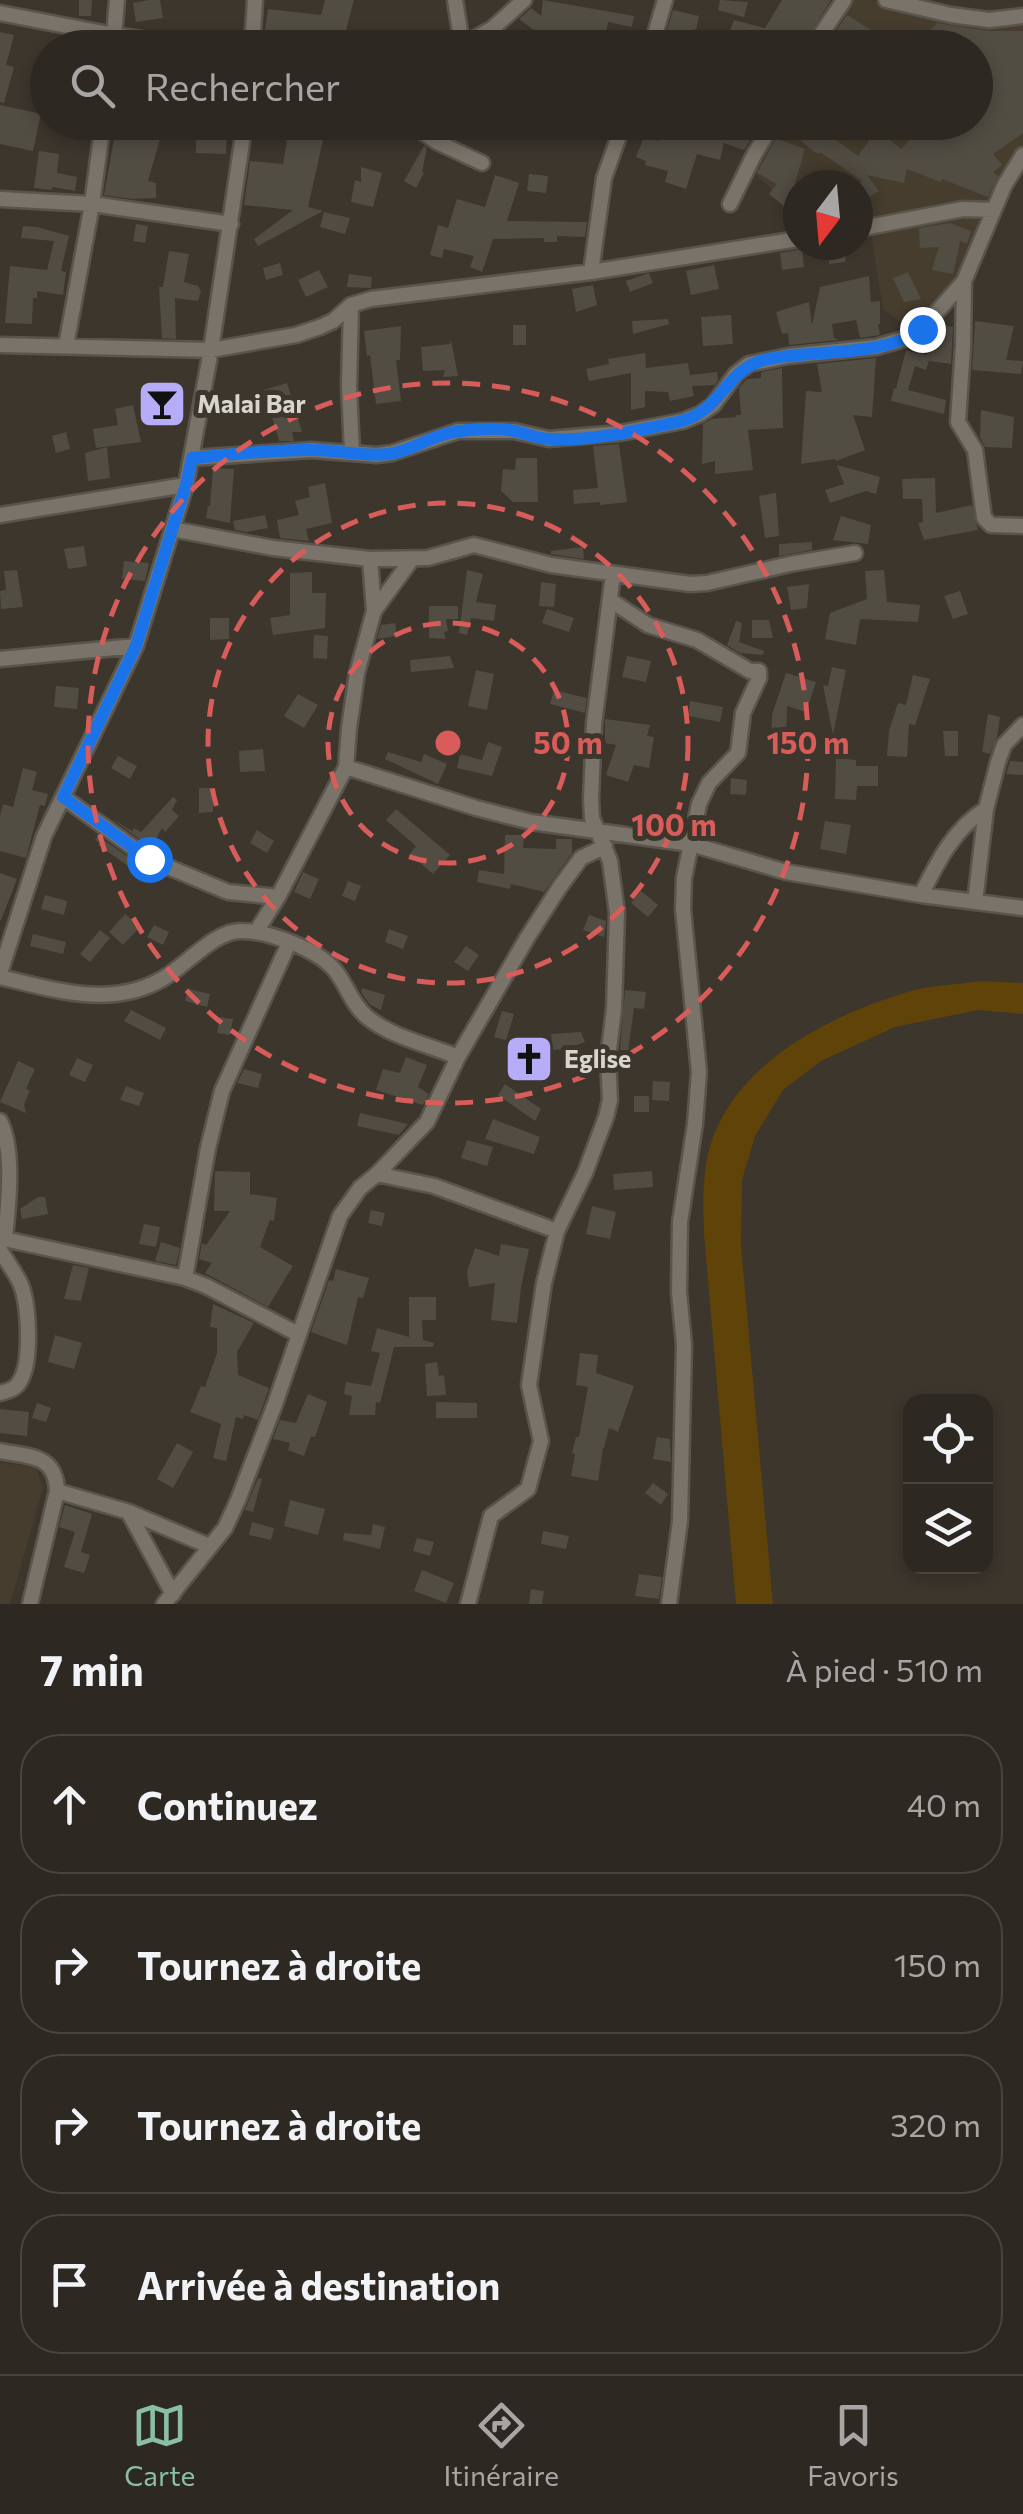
<!DOCTYPE html>
<html lang="fr">
<meta charset="utf-8">
<style>
body{margin:0;font-family:Commissioner,sans-serif;background:#39342f;color:#f1f3f6}
.controls{position:absolute;right:30px;bottom:30px;display:grid;overflow:hidden;border-radius:20px;box-shadow:0 5px 15px #0003}
.controls button{width:90px;height:90px;display:grid;place-items:center;padding:0;border:0;border-bottom:2px solid #484440;background:#2d2822;color:#f1f3f6;font:50px sans-serif}
.compass{position:absolute;left:783px;top:170px;width:90px;height:90px;border-radius:50%;background:#2d2822;box-shadow:0 5px 15px #0003;rotate:196deg}
.stop{position:absolute;width:30px;height:30px;margin:-22px;border:8px solid #1a73e8;border-radius:50%;background:#fff}
.stop.end{background:#1a73e8;border-color:#fff;box-shadow:0 2px 10px #0008}
.list{margin:0;padding:0;list-style:none}
h2{display:flex;justify-content:space-between;align-items:center;height:130px;margin:0;padding:0 40px;font-size:42px}
h2 small{font-size:32px;font-weight:400;color:#a7a6a5}
.list li{display:grid;grid-template-columns:65px 1fr auto;gap:30px;align-items:center;box-sizing:border-box;height:140px;margin:0 20px 20px;padding:0 20px;border:2px solid #484440;border-radius:40px}
.list b{display:block;font-size:38px;white-space:nowrap}
.list em{font-size:32px;font-style:normal;color:#a7a6a5}
.icon{flex:none;width:55px;height:55px;fill:none;stroke:currentColor;stroke-width:2;stroke-linecap:round;stroke-linejoin:round}
.map{position:relative;flex:none;width:1023px;height:1604px;overflow:hidden}
.search{position:absolute;background:#2d2822;box-shadow:0 5px 15px #0003;left:30px;right:30px;top:30px;height:110px;display:flex;align-items:center;gap:25px;box-sizing:border-box;padding:0 35px;border-radius:55px;color:#a7a6a5;font-size:38px}
.sheet{height:770px;background:#2d2822}
nav{display:flex;justify-content:space-around;align-items:center;box-sizing:border-box;height:140px;border-top:2px solid #484440;background:#2d2822;font-size:28px;color:#a7a6a5}
nav a{display:grid;justify-items:center;gap:5px}
nav .on{color:#8abfa5}
.map>svg:first-child{display:block}
</style>
<div class="map">
<svg width="1023" height="1604" viewBox="0 0 1023 1604">
<rect width="100%" height="100%" fill="#3c362d"/>
<path fill="#463d2e" d="M838,0h32l52,14 101,3v145l-23,38 -43,101 -51,25 -23,-17 -12,-76h-13v-48h-60v27l-51,-45 26,-44 203,-1v-74l-166,-1z
M0,1463l36,4 7,21 -33,116h-10z"/>
<path fill="#5f4308" d="M980,981l43,2v31l-45,-4 -83,17 -74,34 -38,29 -28,46 -13,44 -1,66 32,358h-37l-32,-370c-1,-28 -2,-56 5,-84 23,-85 117,-133 195,-157 24,-8 52,-8 76,-12z"/>
<path fill="#524d43" d="M79,0h13l-1,16h-12z
M149,0h11l3,18 -27,4 -3,-19z
M325,0h29l-9,34 30,14h-68l3,-13 -45,-5 3,-21 53,6z
M543,0l91,16 -2,11 -24,-5 -3,18 -8,-1 -2,9h-22l3,-12 -31,-5 -3,5 -23,-17 12,-11 10,8z
M720,0l28,2 -4,15 -26,-7z
M782,0h49l-29,48h-79l11,-28 31,8z
M673,10l26,6 -3,14 -3,-1 -6,19h-16l1,-5 -8,-2z
M847,15l24,15 -11,18 -34,-2z
M937,23l51,8h35v102l-30,21 9,11 -9,7 5,4 -10,21 -46,-18 -1,3 -34,-13 -3,14 -37,-8 12,16 -15,9 -6,-8v-7l4,-4 -42,-29 -1,2 -6,-3 -29,-25v-4h32l16,8 -3,5 29,21 19,-27 24,20 25,-27h50v-74h-61z
M0,32l14,3 -8,30 8,2 -10,36 -4,-1z
M0,105l41,9 -8,37 -33,-7z
M117,122h110l-1,32 -30,-1v-17l-34,-4 -14,49 8,2v15l-24,1 -28,-4z
M283,122h44l-19,85 15,4 -65,35 -4,-7 39,-29 -49,-5 6,-44 33,3 4,-23 -9,-3z
M663,122h64l29,9 -12,19 -20,-7 -4,17 -23,-6 -11,35 -21,-7 3,-11 -23,-6 1,-4 -10,-4 8,-20 14,4z
M776,138l29,11 -10,34 3,1v15l-9,11 -20,-16 8,-10 -20,-11z
M424,146l3,2 -5,24 2,1 -8,15 -12,-7z
M39,151l20,3 -2,19 20,4 -2,14 -23,-4v3l-18,-2z
M361,167l21,6 -9,34 -22,-5 4,-22 6,2z
M529,174l19,2 -2,17 -19,-2z
M495,175l24,8 -12,38 80,1 -2,15 -28,-1v6h-13v-4l-51,1 -11,33 -12,-5 4,-11 -30,-7 -2,9 -12,-3 8,-30 10,3 9,-29 28,8z
M324,212l26,6 -5,16 -25,-7z
M950,223l21,8 -4,13 -7,-3 -7,33 -21,-4 7,-23 -19,1 -1,-20z
M136,224l12,2 -3,17 -12,-2z
M23,226l14,1 32,9 -8,35 5,1 -3,23 -26,-4v7h-4l-1,26 -27,-1 5,-57 37,4 7,-29 -33,-3z
M831,245l16,1 -2,16 -16,2z
M802,249l2,18 -22,3 -2,-17z
M169,251l20,3 -5,28 14,4 3,5 -3,10 -23,-3 1,41 -14,-1 -3,-51h4z
M280,263l3,12 -17,5 -3,-12z
M714,265l5,24 -28,6 -5,-24z
M319,270l9,17 -22,10 -8,-17z
M908,272l13,27 -17,3 -11,-24z
M649,273l4,10 -23,9 -4,-11z
M349,274l23,3 -1,11 -24,-1z
M869,276l2,26 9,-1v23h-2l2,11 -20,3 -4,-18 -24,4 2,14 5,2 -50,5 -1,-12 -6,1 -6,-22 33,-10 3,23 8,-38z
M593,285l4,20 -21,7 -4,-23z
M731,315l2,29 -30,2 -2,-29z
M668,319l1,5 -36,10 -1,-13z
M975,321l39,5 -8,34 17,1 -2,13 -49,-4z
M513,325h13v20h-13z
M940,325l13,2 -2,37 -22,-3 -3,9 -11,-4 -7,24 38,10 -2,14 -53,-13 3,-13 2,1 10,-39 21,5 6,-22z
M401,326l-1,34h-4l5,41 -25,3 -6,-49 -3,1 -3,-25z
M451,340l7,36 -15,1 2,-7 -22,1 -2,-24 29,-3z
M645,353l1,15 42,-5 2,12 27,-3 1,8 -3,5 -23,1 2,10 -24,5 -2,-9 -23,-1v16l-14,3v-37l-42,8 -3,-12 23,-5 -1,-5z
M876,358l-4,59 -19,-2 12,35 -29,11 -1,-2 -34,5 5,-73 16,1 -5,-28z
M782,368l1,60 -35,2 5,40 -38,4v-13l-13,3 1,-40 8,-5 25,-2v-2h5l-2,-27 5,-6 3,-3 14,-1v-6z
M287,383l15,49h-10l2,9h-15l-15,-51z
M133,405l8,37 -45,6 -3,-19 25,-4 -3,-16z
M981,410l33,7 -2,31 -27,-1 -5,-10z
M66,432l4,17 -14,4 -4,-17z
M619,444l8,58 -27,3v-3l-26,2 -1,-14 25,-2 -5,-42z
M107,447l3,31 -22,3 -3,-28z
M516,458h21l1,44h-25l-12,-11 2,-22 12,1z
M837,465l43,12 -4,17 -10,-3 -36,12 -5,-13 19,-6z
M213,468l21,1 -4,54 -24,-5 2,-12h2z
M935,478l1,35 36,-8 6,25 -54,10 -6,-17 5,-1 -1,-23h-19l-1,-20z
M325,483l7,40 -26,6 3,12 -29,-3 -3,-18 22,-5 -4,-14 15,-4 -2,-10z
M776,493l3,43 -14,2 -6,-42z
M265,515l3,13 -22,4 -11,-2 -2,-9z
M841,516l30,9 -3,19 -35,-4z
M812,542v8l-33,6v-12z
M84,546l3,20 -19,3 -4,-20z
M583,547l1,12 -33,-5v-3z
M124,561l25,2 -4,18 -23,-2z
M17,570l6,37 -22,2 -1,-18 6,-1 -2,-19z
M467,570l16,4 -7,28 20,3 -2,16 -23,-3 -4,17 -8,-2z
M884,570l3,32 33,3 -2,17 -58,-3 -4,26 -31,-6 5,-26 37,-14 -2,-28z
M312,572v21h14l-1,35 -52,7 -3,-17 20,-3v-42z
M541,582l15,2 -2,23 -15,-1z
M809,584l-2,24 -16,2 -4,-23z
M960,591l8,23 -15,5 -9,-23z
M429,606h29v13h-12l2,12 -4,1 2,7 -17,-1z
M547,609l27,9 -5,14 -27,-9z
M210,618h19v21l-19,1z
M752,620h17l4,18h-21z
M736,621l6,2 -3,19 25,9 -1,4 -23,-2 -13,-8z
M395,623l2,13 -20,3 4,-14z
M314,635l14,1 -1,23 -14,-1z
M450,656l4,12 -43,4 -1,-12z
M627,656l24,5 -5,21 -24,-5z
M832,667l14,3 -13,65 -10,-50 5,1z
M476,670l18,4 -7,36 -19,-4z
M786,673l30,9 -10,30 -19,-6 -1,36 -15,3 1,-30z
M913,675l17,4 -15,46 -6,-1 -2,33 -20,-1 2,-25 9,-28 8,2z
M56,686l23,2 -2,21 -23,-2z
M554,690l33,8 -2,15 -35,-9z
M298,694l20,11 -14,23 -20,-12z
M690,701l33,6 -3,15 -32,-6z
M988,714l12,3 -3,20 -7,17 -8,-2z
M605,719l45,6 -3,11 7,1 -5,31 -15,-3 -6,17 -22,-7 10,-30 -11,-2z
M943,731h15v25h-13z
M488,742l14,5 -10,29 -35,-8 3,-14 22,6z
M263,749l2,22 -25,1 -1,-21z
M388,752l33,10 3,-8 23,10 -9,20 -53,-25z
M118,756l19,10 -7,13 -19,-11z
M836,758l20,2v6h22v20h-21l-1,14 -21,-1z
M1010,761l13,1v13l-17,-1z
M23,768l14,4 -5,18 16,4 -3,12 -5,-1 -14,53 -26,-7v-35l3,-12 10,3z
M731,778l16,2 -1,15 -16,-1z
M199,788h14v24l-14,1z
M173,797l4,3 -5,10 7,6 -14,16 -3,-4 -11,20 -40,-30 21,13 2,-3 7,4z
M396,809l54,46 -17,19 -23,-20 6,-8 -30,-26z
M825,821l26,4 -5,29 -26,-5z
M257,830l17,11 -7,12 -17,-10z
M505,835h19l-1,13 33,1v-10h16v14l-28,39 -33,-8 -1,5 -33,-7 2,-12 25,4z
M98,836l43,30 -3,7 -40,-28 2,-2 -5,-3z
M303,872l16,7 -9,20 -16,-7z
M0,873l17,6 -16,41h-1z
M348,881l13,5 -6,15 -13,-5z
M641,891l17,14 -10,12 -17,-14z
M45,895l22,6 -3,14 -23,-6z
M125,914l15,13 -17,18 -14,-13z
M589,915l17,6 -2,16 -21,-7z
M154,925l15,7 -6,13 -16,-8z
M389,929l19,7 -5,13 -18,-7z
M100,930l10,8 -20,24 -10,-8z
M33,934l33,8 -3,12 -33,-8z
M466,946l13,9 -11,16 -14,-9z
M362,988l23,7 -4,15 -11,-5 -9,-13z
M188,989l22,5 -3,13 -22,-6z
M625,990l21,2 -2,17 -10,-1 -6,43 -8,-1z
M131,1010l35,18 -6,12 -36,-19z
M502,1011l12,3 -8,26 -12,-3z
M220,1017l13,2 -3,16 -13,-2z
M581,1032l4,10 -19,7 -13,1 -2,-16z
M406,1057l21,8 -9,22 11,7 -6,11 -47,-15 7,-21 17,4z
M77,1058l16,7 -8,17 -16,-7z
M18,1061l17,8 -9,20 4,2 -6,13 2,9 -26,-11z
M244,1069l18,5 -4,14 -21,-5z
M653,1081l17,1 -1,19 -17,-1z
M505,1084l36,25 -6,12 -37,-26z
M126,1086l18,7 -5,13 -19,-6z
M634,1096h15v16h-15z
M360,1113l48,11 -9,11 -42,-9z
M493,1119l47,18 -6,17 -49,-15z
M467,1140l26,7 -6,19 -26,-8z
M215,1171l35,1v22l27,4 -3,23 -4,-1 -10,27 33,19 -25,41 -63,-34 7,-10 -13,-4 3,-16 4,2 24,-34h-16z
M652,1171l1,16 -39,3 -1,-16z
M38,1197h7l3,17 -26,5 -2,-10z
M592,1206l24,6 -6,27 -24,-5z
M371,1210l14,3 -3,13 -14,-3z
M144,1224l16,3 -4,20 -17,-3z
M161,1242l19,6 -4,17 -21,-4z
M501,1244l28,5 -8,39 -4,35 -26,-3 4,-37 -26,4 -2,-15 8,-24 24,8z
M73,1265l16,3 -8,33 -17,-2z
M336,1269l33,9 -6,20 -5,-1 -11,48 -36,-13 18,-52 4,1z
M409,1297h27v23h-14l1,20 11,3 -1,4h-39l-14,56 -4,-1 -1,13h-26l3,-19 -8,-2 2,-12 25,4 9,-33 -9,-2 6,-23 32,9z
M213,1304l41,19 -17,29 1,23 31,13 -11,32 -14,-5 -1,4 -7,-2 -10,44 -13,-3 8,-34 -31,-12 11,-26 4,1 12,-34v-25l-7,-1z
M55,1335l27,8 -8,26 -26,-7z
M580,1353l18,2 -2,18 38,13 -16,46 -9,-4 -5,20h-1l-5,33 -27,-5 4,-22 -3,-1 4,-16h3l9,-50 -12,-2z
M437,1362l2,14 5,-1 2,20 -19,1 -2,-32z
M308,1394l19,8 -12,35 -4,-1 -7,20 -16,-6 2,-7 -17,-4 7,-19 16,3z
M436,1402l41,1v15h-41z
M37,1403l14,5 -5,14 -14,-4z
M0,1409l29,3 -2,24 -27,-3z
M657,1437l13,2 1,23 -18,-3z
M177,1443l16,9 -20,36 -16,-9z
M258,1478l4,1 -9,33 -8,-2z
M653,1483l15,11 -7,11 -16,-12z
M290,1500l35,9 -7,26 -34,-9z
M65,1505l27,9 -11,38 9,3 -6,18 -20,-6 11,-35 -16,-5z
M252,1522l22,6 -3,12 -22,-5z
M373,1524l12,3 -5,22 -37,-9 1,-7 27,2z
M543,1531l26,5 -3,13 -25,-5z
M417,1538l17,4 -4,14 -17,-5z
M422,1570l32,13 -8,20 -32,-12z
M639,1574l23,3 -3,22 -24,-3z
M531,1589l13,2 -2,13h-13z"/>
<g fill="none" stroke-linecap="round" stroke-linejoin="round">
<g stroke="#59554d" stroke-width="19">
<path id="street" d="M455,0l7,45
M886,0l65,15 38,5 34,-4
M0,13l114,22 86,13
M113,48l4,-48
M252,48l3,-48
M458,48l35,-20 31,-28
M651,48l14,-48
M812,48l32,-48
M408,122l29,20 45,21
M0,199l92,5 139,20
M730,204l25,-51 19,-31
M858,229l105,-20 30,1
M591,272l13,-94 20,-56
M964,281l-1,65 -5,76 17,28 9,68 7,7 32,1
M351,305l-2,82 3,65
M0,345l211,5 85,-15 24,-8 13,-6 18,-16 20,-6 220,-27 207,-33
M66,346l26,-142 11,-82
M192,458l119,-8 66,5 15,-2 66,-22h56l35,8 71,-6 63,-12 17,-7 13,-9 23,-31 13,-10 39,-8 88,-9 35,-10 11,-8 42,-48 40,-95 19,-31
M0,515l186,-30
M172,529l101,19 97,11 58,-1 46,-13 77,20 139,19 17,-1 83,-19 65,-11
M610,600l38,25 49,15 53,31h9v7l-16,35 -5,40 -29,30 -10,21 -15,74 -1,31 16,163 -4,52 -15,98 -1,70 5,53 -4,176 -11,83
M374,611l38,-52
M0,659l136,-13
M346,767l130,41 55,14 160,22 95,28 135,23 102,13
M63,797l86,62 79,33 50,5
M921,895c16,-32 33,-67 65,-86
M975,902l11,-93 12,-47 6,-17 19,-20
M256,932l22,-35 68,-130 3,-39 8,-55 17,-62 -4,-52
M0,973l44,-137 92,-190 50,-161 25,-135 34,-228
M0,977c55,13 112,32 164,1 22,-13 52,-48 77,-47 28,0 80,19 96,42 11,15 15,31 30,44 24,20 62,28 91,40
M0,1121c15,31 8,84 5,118
M377,1174l57,12 123,45
M0,1238l185,40 21,8 92,48
M0,1250c7,12 16,23 21,35 8,21 11,77 -1,96 -4,8 -12,10 -20,12
M185,1278l23,-130 14,-57 67,-148
M0,1451c29,6 56,3 57,40l-27,113
M57,1491l72,21 80,34
M129,1513l44,81
M164,1604l61,-76 13,-28 37,-96 65,-188 20,-28 17,-14 50,-52 31,-65 69,-119 32,-50 22,-30 24,-12
M468,1604l23,-88 37,-27 13,-48 -12,-56 15,-102 13,-52 28,-58 21,-56 4,-17 -2,-42 6,-49 3,-96 -7,-52 -18,-43 -1,-19 3,-75 19,-150"/>
</g>
<use href="#street" stroke="#797369" stroke-width="14"/>
</g>
<g fill="none" stroke-linecap="round" stroke-linejoin="round">
<path stroke="#1a73e8" stroke-width="12" d="M149,859l-86,-62 73,-151 50,-161 6,-27c40,-3 81,-9 121,-8 25,0 51,7 76,4 25,-4 46,-21 72,-23 16,-2 36,-4 53,0 12,2 23,8 36,8 40,3 89,-9 128,-17 45,-10 46,-54 90,-63 48,-10 114,-1 154,-30"/>
</g>
<g fill="none" stroke="#d75c5a" stroke-width="5" stroke-dasharray="18 12">
<circle cx="448" cy="743" r="120"/>
<circle cx="448" cy="743" r="240"/>
<circle cx="448" cy="743" r="360"/>
</g>
<defs>
<g id="bar-square" transform="scale(2.5)"><rect x="-9" y="-9" width="18" height="18" rx="4" fill="#b6acf8" stroke="#3c362d"/><path d="M-6-5H6L.8 .8V4.5H3.5V6h-7V4.5H-.8V.8Z" fill="#111"/></g>
<g id="church-square" transform="scale(2.5)"><rect x="-9" y="-9" width="18" height="18" rx="4" fill="#b6acf8" stroke="#3c362d"/><path d="M-1.2-6h2.4v3.5h3.3v2.4h-3.3V6h-2.4V-.1h-3.3v-2.4h3.3Z" fill="#111"/></g>
</defs>
<g fill-rule="evenodd">
<use href="#bar-square" x="162" y="404"/>
<use href="#church-square" x="529" y="1059"/>
</g>
<g text-anchor="middle" stroke-width="10" stroke-linejoin="round" paint-order="stroke">
<g font-size="25" font-weight="bold" fill="#d8d5cf" stroke="#3c362d" text-anchor="start">
<text x="197" y="413">Malai Bar</text>
<text x="564" y="1068">Eglise</text>
</g>
</g>
<circle cx="448" cy="743" r="15" fill="#d75c5a" stroke="#3c362d" stroke-width="5"/>
<g font-size="30" text-anchor="middle" font-weight="bold" fill="#d75c5a" stroke="#3c362d" stroke-width="10" stroke-linejoin="round" paint-order="stroke">
<text x="568" y="754">50 m</text>
<text x="808" y="754">150 m</text>
<text x="674" y="836">100 m</text>
</g>
</svg>
<div class="controls">
<button><svg class="icon" aria-label="locate" viewBox="0 0 24 24"><circle cx="12" cy="12" r="6"/><path d="M12 2v4M12 18v4M2 12h4M18 12h4"/></svg></button>
<button><svg class="icon" aria-label="layers" viewBox="0 0 24 24"><path d="M12 4l9 5-9 5-9-5zM3 14l9 5 9-5"/></svg></button>
</div>
<svg class="compass" viewBox="-18 -18 36 36"><path d="M0-13l5 13h-10z" fill="#e53935"/><path d="M0 13l5-13h-10z" fill="#a7a6a5"/></svg>
<div class="stop" style="left:149px;top:859px"></div>
<div class="stop end" style="left:922px;top:329px"></div>
<div class="search"><svg class="icon" aria-label="search" viewBox="0 0 24 24"><circle cx="10" cy="10" r="6"/><path d="M15 15l6 6"/></svg>Rechercher</div>
</div>
<section class="sheet">
<h2>7 min<small>À pied · 510 m</small></h2>
<ul class="list">
<li><svg class="icon" aria-label="ahead" viewBox="0 0 24 24"><path d="M12 20V5M6 11l6-6 6 6"/></svg><div><b>Continuez</b></div><em>40 m</em></li>
<li><svg class="icon" aria-label="right" viewBox="0 0 24 24"><path d="M7 20v-9h11M14 6l5 5-5 5"/></svg><div><b>Tournez à droite</b></div><em>150 m</em></li>
<li><svg class="icon" aria-label="right" viewBox="0 0 24 24"><path d="M7 20v-9h11M14 6l5 5-5 5"/></svg><div><b>Tournez à droite</b></div><em>320 m</em></li>
<li><svg class="icon" aria-label="arrive" viewBox="0 0 24 24"><path d="M6 21V4h12l-3 4 3 4H6"/></svg><div><b>Arrivée à destination</b></div></li>
</ul>
</section>
<nav>
<a class="on"><svg class="icon" aria-label="map" viewBox="0 0 24 24"><path d="M3 6l6-2 6 2 6-2v14l-6 2-6-2-6 2zM9 4v14M15 6v14"/></svg>Carte</a>
<a><svg class="icon" aria-label="directions" viewBox="0 0 24 24"><path d="M12 3l9 9-9 9-9-9zM9 14v-3h6M13 9l2 2-2 2"/></svg>Itinéraire</a>
<a><svg class="icon" aria-label="saved" viewBox="0 0 24 24"><path d="M7 4h10v16l-5-4-5 4z"/></svg>Favoris</a>
</nav>
